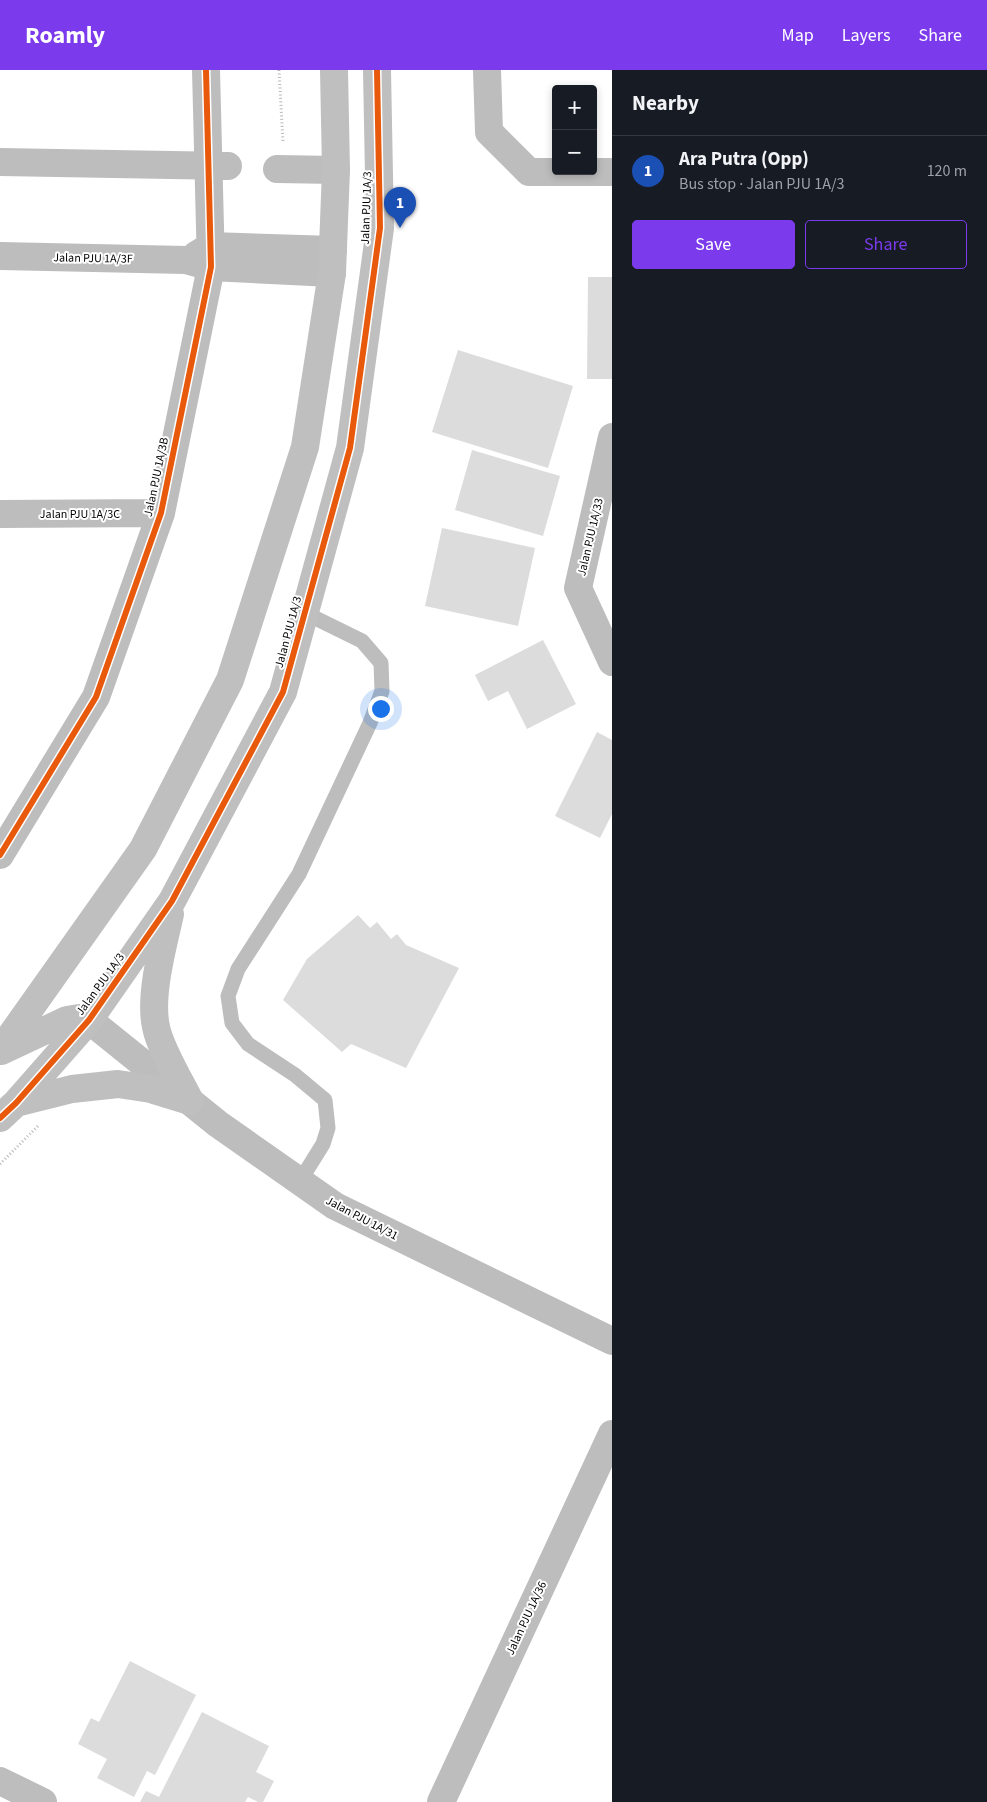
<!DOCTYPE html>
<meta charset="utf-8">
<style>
body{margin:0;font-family:"Source Sans 3",sans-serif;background:#242831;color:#f1f3f6}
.controls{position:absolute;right:15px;top:15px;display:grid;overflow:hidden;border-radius:5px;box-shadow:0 2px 8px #0003}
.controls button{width:45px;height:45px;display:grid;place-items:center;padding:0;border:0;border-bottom:1px solid #363941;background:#171b24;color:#f1f3f6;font:25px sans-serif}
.you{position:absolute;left:380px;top:638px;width:18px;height:18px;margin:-12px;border:4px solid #fff;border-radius:50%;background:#1a73e8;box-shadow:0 0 0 8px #1a73e833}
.badge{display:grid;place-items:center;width:32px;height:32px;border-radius:50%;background:#7c3aed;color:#fff;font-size:16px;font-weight:700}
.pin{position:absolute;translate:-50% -41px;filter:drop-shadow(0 1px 2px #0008)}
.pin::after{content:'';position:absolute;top:26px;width:18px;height:15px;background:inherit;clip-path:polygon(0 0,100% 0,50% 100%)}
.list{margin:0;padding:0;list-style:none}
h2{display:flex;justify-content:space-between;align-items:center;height:65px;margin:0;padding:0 20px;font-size:21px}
h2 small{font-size:16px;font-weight:400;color:#9ea1a6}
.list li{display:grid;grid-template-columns:32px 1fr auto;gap:15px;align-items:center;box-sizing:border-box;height:70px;padding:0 20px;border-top:1px solid #363941}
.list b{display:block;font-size:19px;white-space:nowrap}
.list p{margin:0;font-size:16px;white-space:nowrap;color:#9ea1a6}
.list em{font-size:16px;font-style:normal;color:#9ea1a6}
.actions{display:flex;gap:10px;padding:15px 20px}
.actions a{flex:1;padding:11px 0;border:1px solid #7c3aed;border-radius:5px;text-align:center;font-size:18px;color:#7c3aed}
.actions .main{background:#7c3aed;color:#fff}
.map{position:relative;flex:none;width:612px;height:1732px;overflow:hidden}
header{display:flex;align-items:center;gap:30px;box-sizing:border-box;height:70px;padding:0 25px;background:#7c3aed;color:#fff}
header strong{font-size:24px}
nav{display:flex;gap:28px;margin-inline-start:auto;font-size:18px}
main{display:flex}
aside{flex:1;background:#171b24}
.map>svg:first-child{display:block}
</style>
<header>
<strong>Roamly</strong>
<nav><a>Map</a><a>Layers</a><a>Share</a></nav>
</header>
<main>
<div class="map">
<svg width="612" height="1732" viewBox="0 0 612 1732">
<rect width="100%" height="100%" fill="#fff"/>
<path fill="#dcdcdc" d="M588,207h24v102h-25z
M458,280l115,36 -25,82 -116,-36z
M472,380l88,26 -17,60 -88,-26z
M442,458l93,20 -17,78 -93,-20z
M543,570l33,64 -49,25 -19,-38 -20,10 -13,-26z
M597,662l15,8v74l-12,24 -45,-22z
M358,845l12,13 7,-6 14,17 6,-5 9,11 53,23 -53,100 -55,-24 -9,8 -59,-52 24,-41z
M130,1591l66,34 -41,80 -8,-4 -13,26 -37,-19 10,-19 -29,-15 13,-26 8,4z
M202,1642l67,34 -13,26 18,9 -11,21h-5l-10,-5 -3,5h-105l6,-11 13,6z"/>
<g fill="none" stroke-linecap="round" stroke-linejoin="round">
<path stroke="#b8b8b8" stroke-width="3" stroke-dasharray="1 2.5" stroke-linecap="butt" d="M279,0l4,72
M0,1094l39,-39"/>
<path stroke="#bdbdbd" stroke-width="15" d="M300,1111l23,-37 5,-16 -3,-28 -30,-25 -47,-31 -16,-21 -4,-27 10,-27 61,-95 71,-151 12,-32 -1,-28 -19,-22 -57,-28"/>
<path stroke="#bdbdbd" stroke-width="28" d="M487,0l2,62 40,40h83
M0,92l228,4
M277,99l59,1
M196,185l15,-9 122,4
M0,186l186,4 25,7 121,6
M612,367l-34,151 34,74
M0,444l161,-1
M0,785l96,-158 65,-184 50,-246 -5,-197
M89,950l129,104 117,82 277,135
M0,1711l43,21
M441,1732l171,-368"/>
<path stroke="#bfbfbf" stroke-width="28" d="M170,844c-7,32 -21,81 -14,113 4,21 24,54 34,74
M0,981l143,-202 87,-169 75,-233 27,-174 4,-103 -2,-100
M1,981l66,-31 12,-2 10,2
M16,1033l56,-14 46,-5 33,5 39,12
M0,1048l16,-15 73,-83 83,-119 111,-209 67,-244 30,-220 -3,-158"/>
<g stroke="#fff" stroke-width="9">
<path id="cycleway" d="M0,785l96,-158 65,-184 50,-246 -5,-197
M0,1048l16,-15 73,-83 83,-119 111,-209 67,-244 30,-220 -3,-158"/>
</g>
<use href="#cycleway" stroke="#e8590c" stroke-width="6"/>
</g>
<g text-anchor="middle" stroke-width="4" stroke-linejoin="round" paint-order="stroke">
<g font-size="12" fill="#000" stroke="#fff">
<text transform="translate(366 138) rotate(-88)" y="4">Jalan PJU 1A/3</text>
<text transform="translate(93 188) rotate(1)" y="4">Jalan PJU 1A/3F</text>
<text transform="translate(156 407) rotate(-78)" y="4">Jalan PJU 1A/3B</text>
<text x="80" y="448">Jalan PJU 1A/3C</text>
<text transform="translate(590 467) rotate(-77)" y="4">Jalan PJU 1A/33</text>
<text transform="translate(288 562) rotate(-75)" y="4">Jalan PJU 1A/3</text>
<text transform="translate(100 914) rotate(-54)" y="4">Jalan PJU 1A/3</text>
<text transform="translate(362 1148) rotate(28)" y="4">Jalan PJU 1A/31</text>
<text transform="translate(526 1548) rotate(-65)" y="4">Jalan PJU 1A/36</text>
</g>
</g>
</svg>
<div class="controls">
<button>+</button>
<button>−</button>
</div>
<div class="you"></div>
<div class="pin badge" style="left:400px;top:158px;background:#1a4fb4">1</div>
</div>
<aside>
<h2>Nearby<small></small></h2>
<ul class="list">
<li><span class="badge" style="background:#1a4fb4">1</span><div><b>Ara Putra (Opp)</b><p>Bus stop · Jalan PJU 1A/3</p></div><em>120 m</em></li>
</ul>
<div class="actions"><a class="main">Save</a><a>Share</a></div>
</aside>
</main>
